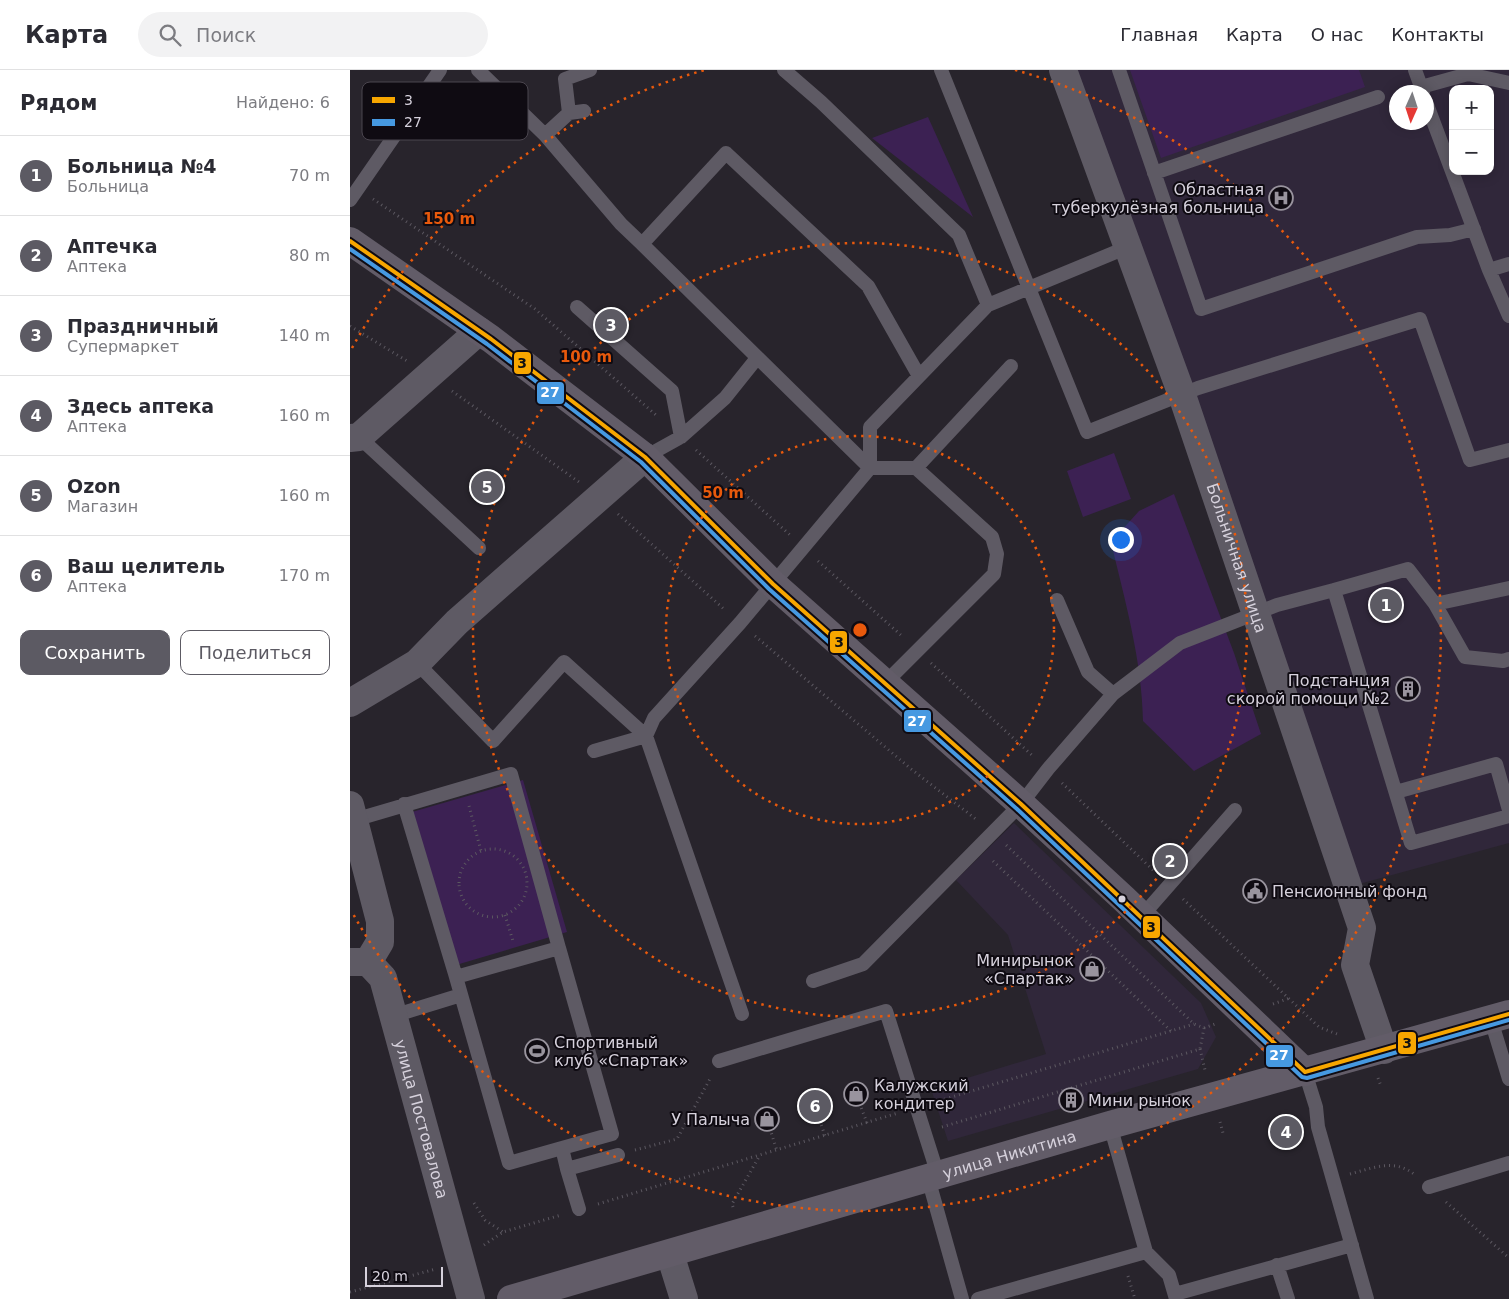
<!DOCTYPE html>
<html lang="ru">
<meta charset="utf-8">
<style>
body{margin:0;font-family:"DejaVu Sans",sans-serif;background:#f2f2f3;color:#2b2b33}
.controls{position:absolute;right:15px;top:15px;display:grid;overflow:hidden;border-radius:10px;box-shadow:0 2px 12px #0003}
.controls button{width:45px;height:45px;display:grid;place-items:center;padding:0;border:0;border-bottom:1px solid #e1e1e2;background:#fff;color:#2b2b33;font:25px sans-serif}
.compass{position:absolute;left:1039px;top:15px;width:45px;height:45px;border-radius:50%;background:#fff;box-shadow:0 2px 12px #0003;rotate:183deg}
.scale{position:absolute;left:15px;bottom:12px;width:78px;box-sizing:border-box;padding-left:5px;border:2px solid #d6d1dc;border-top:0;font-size:14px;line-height:18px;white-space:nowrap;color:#d6d1dc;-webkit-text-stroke:4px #0f0b12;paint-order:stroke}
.you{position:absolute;left:770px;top:469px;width:18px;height:18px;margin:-12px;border:4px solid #fff;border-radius:50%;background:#1a73e8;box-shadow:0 0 0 8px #1a73e833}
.badge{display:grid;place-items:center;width:32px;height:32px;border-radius:50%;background:#5c5a63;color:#fff;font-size:16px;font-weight:700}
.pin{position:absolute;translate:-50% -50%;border:2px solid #fff;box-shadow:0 1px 5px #0006}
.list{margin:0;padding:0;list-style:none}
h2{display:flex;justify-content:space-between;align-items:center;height:65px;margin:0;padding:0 20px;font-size:21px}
h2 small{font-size:16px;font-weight:400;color:#7c7c81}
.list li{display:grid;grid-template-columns:32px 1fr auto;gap:15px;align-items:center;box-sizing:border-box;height:80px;padding:0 20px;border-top:1px solid #e1e1e2}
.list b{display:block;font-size:19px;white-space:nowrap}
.list p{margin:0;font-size:16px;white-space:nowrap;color:#7c7c81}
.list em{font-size:16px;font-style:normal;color:#7c7c81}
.actions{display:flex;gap:10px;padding:15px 20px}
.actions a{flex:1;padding:11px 0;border:1px solid #5c5a63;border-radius:10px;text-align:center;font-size:18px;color:#5c5a63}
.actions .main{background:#5c5a63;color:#fff}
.icon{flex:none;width:28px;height:28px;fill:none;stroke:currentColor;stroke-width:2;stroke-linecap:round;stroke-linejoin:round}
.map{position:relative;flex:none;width:1159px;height:1229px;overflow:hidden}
header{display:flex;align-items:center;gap:30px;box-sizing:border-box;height:70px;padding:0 25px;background:#fff;border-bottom:1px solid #e1e1e2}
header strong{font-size:24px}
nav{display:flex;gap:28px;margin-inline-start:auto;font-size:18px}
.search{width:350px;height:45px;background:#f2f2f3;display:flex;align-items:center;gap:12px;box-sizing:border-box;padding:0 18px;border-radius:28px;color:#7c7c81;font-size:19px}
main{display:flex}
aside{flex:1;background:#fff}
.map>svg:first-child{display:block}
</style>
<header>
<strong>Карта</strong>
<div class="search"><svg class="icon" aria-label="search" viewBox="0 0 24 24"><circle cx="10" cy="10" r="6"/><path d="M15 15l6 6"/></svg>Поиск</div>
<nav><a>Главная</a><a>Карта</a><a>О нас</a><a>Контакты</a></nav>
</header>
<main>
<aside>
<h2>Рядом<small>Найдено: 6</small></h2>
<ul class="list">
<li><span class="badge">1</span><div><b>Больница №4</b><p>Больница</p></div><em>70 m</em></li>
<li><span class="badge">2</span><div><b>Аптечка</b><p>Аптека</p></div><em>80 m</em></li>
<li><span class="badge">3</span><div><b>Праздничный</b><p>Супермаркет</p></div><em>140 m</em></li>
<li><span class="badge">4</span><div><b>Здесь аптека</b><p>Аптека</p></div><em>160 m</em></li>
<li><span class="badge">5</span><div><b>Ozon</b><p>Магазин</p></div><em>160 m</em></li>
<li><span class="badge">6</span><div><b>Ваш целитель</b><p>Аптека</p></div><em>170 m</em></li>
</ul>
<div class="actions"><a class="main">Сохранить</a><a>Поделиться</a></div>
</aside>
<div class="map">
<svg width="1159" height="1229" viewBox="0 0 1159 1229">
<rect width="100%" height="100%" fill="#28242c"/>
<path fill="#30273a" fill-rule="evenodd" d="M727,0h432v773l-150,41zM1103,19h37v82h-37zM1046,22h30v30h-30z
M664,753l187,180 15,34 -18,32 -250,72 -17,-52 115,-35 -38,-119 -52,-55z"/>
<path fill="#3c2153" d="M780,0h229l6,17 -204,71z
M578,47l45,100 -101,-79z
M764,383l17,46 -48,18 -16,-46z
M824,424l60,159 27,81 -67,37 -51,-50c-1,-61 -18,-120 -32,-179l28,-31z
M173,710l44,152 -111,33 -44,-153z"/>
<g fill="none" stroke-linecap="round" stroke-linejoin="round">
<path stroke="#5c5861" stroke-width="3" stroke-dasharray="1 4" stroke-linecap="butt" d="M23,129l162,110 121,106
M0,256l57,35
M102,321l127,91
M346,380l94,85
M268,444l107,96
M468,491l85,76
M405,566l156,133 66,51
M581,593l103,94
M712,713l93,89
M119,736l12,45
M109 813a34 34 0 1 1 68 0a34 34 0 1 1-68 0Z
M643,791l178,170
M833,829l136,128 18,7
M155,845l8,26
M923,934l17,-6
M854,958l11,-4
M850,979l5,21
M1028,1008l3,8
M506,1024l11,29
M585,1032l259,-78
M465,1036l10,30
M417,1049l10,32
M870,1052l3,11
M592,1057l258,-78 4,-21 -10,-4 -188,-179
M285,1080l42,-11 34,-62
M1000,1104c23,-6 45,-16 65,1
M1096,1132l63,56
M124,1133l11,17 18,12
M248,1134l300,-91
M383,1137l-1,-3 28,-49
M134,1175l19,-13 58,-17
M778,1206l7,23
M0,1222l86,-23"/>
<path stroke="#5e5a64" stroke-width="14" d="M128,0l67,65
M240,0l-25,9 4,34 -24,22 76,89 21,20 84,-91 142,133 51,90
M434,0l37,32 138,133 29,70
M591,0l146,362 111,-44 222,-69 50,141 39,-10
M769,0l82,239 216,-72 33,-2 24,-6
M1065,0l8,22
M1071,17l47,-13 41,9
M1076,32l63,168 20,-6
M219,43l15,-2
M804,103l224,-76
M0,130l90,-130
M292,174l228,224h46
M1139,200l20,46
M227,237l95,84 9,46
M9,367l120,111
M295,387l36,-20 44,-39 32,-40
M984,520l74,-21 27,35 30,53 38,4 6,-2
M707,530l31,72 25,22
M1085,534l74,-16
M67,593l76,78 71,-79 82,74 -52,15
M534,614l110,-110 3,-20 -5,-17 -76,-69 95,-102
M1046,722l100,-28 13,46
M54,734l52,173
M4,750l157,-46 48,174
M792,846l93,-106
M463,911l50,-17 158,-160 27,-35 65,-75 67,-51 97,-38 57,-15 77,253 98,-27
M392,944l-96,-278 8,-18 86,-95 130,-155v-41l118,-122 140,-58
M43,946l68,-21
M1141,950l18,59
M369,991l167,-50 52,164
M955,1002l11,35 2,20 49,172
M760,1055l36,127 23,23 7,24
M212,1078l50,-14 -53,-186 -103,29 53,186 53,-15 5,21
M578,1108l34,121
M1079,1117l80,-24
M229,1139l-12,-40 51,-14
M927,1195l11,34
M825,1224l177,-49
M628,1229l168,-47"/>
<g stroke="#5e5a64" stroke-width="28">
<path id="s1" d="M713,0l119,325 180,533 -7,37 29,85"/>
<path d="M0,368l9,-1 120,-106"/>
<path d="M0,633l67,-40 40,-41 188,-165"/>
<path d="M0,735l30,116v21l-12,20"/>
<path id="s2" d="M0,892h18l15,16 88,321"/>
<path d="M320,1184l14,45"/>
</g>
<g stroke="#625c68" stroke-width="28">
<path d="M0,171l141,98 154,118 128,127 248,220 103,95 181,173"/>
<path id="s3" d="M161,1229l599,-174 399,-111"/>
</g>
<g stroke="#0f0b12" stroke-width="8">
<path id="bus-1" d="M0,171l141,98 154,118 128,127 248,220 284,268
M955,1002l204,-58"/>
</g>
<g stroke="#0f0b12" stroke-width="8">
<path id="bus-2" d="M0,179l137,95 154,118 128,127 248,220 285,268 5,1 202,-58"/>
</g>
<use href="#bus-1" stroke="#f7a600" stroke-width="4"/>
<use href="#bus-2" stroke="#4699e1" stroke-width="4"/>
</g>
<g fill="none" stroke="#e8590c" stroke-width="2.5" stroke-dasharray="2.5 5">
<circle cx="510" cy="560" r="194"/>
<circle cx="510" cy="560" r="387"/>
<path d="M2 278A581 581 0 0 1 355 0M665 0A581 581 0 1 1 2 842"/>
</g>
<defs>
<g id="hospital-ring" transform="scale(1.25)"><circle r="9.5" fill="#0f0b12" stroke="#99949e" stroke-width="1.5"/><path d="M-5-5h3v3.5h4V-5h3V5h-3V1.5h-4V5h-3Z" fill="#99949e"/></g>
<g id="building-ring" transform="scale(1.25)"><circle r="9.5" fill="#0f0b12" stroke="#99949e" stroke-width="1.5"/><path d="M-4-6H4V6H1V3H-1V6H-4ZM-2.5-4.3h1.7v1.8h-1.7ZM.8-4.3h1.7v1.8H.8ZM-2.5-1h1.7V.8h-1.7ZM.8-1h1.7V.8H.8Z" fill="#99949e"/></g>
<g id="civic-ring" transform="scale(1.25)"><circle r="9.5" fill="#0f0b12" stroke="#99949e" stroke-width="1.5"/><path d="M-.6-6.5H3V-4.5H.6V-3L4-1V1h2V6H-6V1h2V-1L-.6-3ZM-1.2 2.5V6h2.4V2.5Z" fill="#99949e"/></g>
<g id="shop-ring" transform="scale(1.25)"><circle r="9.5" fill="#0f0b12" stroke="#99949e" stroke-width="1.5"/><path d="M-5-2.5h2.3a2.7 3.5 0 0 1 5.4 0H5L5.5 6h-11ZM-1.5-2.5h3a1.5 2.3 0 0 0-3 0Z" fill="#99949e"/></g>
<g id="stadium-ring" transform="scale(1.25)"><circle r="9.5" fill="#0f0b12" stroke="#99949e" stroke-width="1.5"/><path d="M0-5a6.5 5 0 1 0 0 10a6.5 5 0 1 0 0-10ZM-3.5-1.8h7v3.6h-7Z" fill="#99949e"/></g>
</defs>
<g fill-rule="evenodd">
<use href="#hospital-ring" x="931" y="128"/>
<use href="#building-ring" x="1058" y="619"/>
<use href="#civic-ring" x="905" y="821"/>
<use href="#shop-ring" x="742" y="899"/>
<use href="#stadium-ring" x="187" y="981"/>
<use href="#shop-ring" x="506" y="1024"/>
<use href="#building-ring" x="721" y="1030"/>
<use href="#shop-ring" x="417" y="1049"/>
</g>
<circle fill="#d6d1dc" stroke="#0f0b12" stroke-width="2" cx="772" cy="829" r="4.5"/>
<g text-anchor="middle" stroke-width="4" stroke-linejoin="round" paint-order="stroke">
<g font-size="16" fill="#d6d1dc" stroke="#0f0b12" text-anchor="end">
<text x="914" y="125">Областная<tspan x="914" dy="18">туберкулёзная больница</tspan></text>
<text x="1040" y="616">Подстанция<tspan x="1040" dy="18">скорой помощи №2</tspan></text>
<text x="922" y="827" text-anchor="start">Пенсионный фонд</text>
<text x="724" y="896">Минирынок<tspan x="724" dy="18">«Спартак»</tspan></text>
<text x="204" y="978" text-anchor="start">Спортивный<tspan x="204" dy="18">клуб «Спартак»</tspan></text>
<text x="524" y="1021" text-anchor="start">Калужский<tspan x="524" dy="18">кондитер</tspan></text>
<text x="738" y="1036" text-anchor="start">Мини рынок</text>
<text x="400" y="1055">У Палыча</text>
</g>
<g font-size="16" fill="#d6d1dc" stroke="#0f0b12">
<text dy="6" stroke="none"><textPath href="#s1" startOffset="518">Больничная улица</textPath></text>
<text dy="6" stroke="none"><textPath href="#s2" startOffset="186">улица Постовалова</textPath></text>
<text dy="6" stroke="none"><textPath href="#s3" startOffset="519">улица Никитина</textPath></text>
</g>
</g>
<rect x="12" y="12" width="166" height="58" rx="8" fill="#0f0b12" stroke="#4b464f" stroke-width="1"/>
<rect x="22" y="27" width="23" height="6" fill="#f7a600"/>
<rect x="22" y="49" width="23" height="7" fill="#4699e1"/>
<g font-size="14" fill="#d6d1dc">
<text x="54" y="35">3</text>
<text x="54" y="57">27</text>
</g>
<circle cx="510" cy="560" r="8" fill="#e8590c" stroke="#0f0b12" stroke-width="2.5"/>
<g font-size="15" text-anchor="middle" font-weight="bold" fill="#e8590c" stroke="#0f0b12" stroke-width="4" stroke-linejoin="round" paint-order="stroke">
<text x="99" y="154">150 m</text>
<text x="236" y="292">100 m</text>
<text x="373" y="428">50 m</text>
</g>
<g stroke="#0f0b12" stroke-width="2">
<rect x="163" y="281" width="19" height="24" rx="5" fill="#f7a600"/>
<rect x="186" y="311" width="29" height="24" rx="5" fill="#4699e1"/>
<rect x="479" y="560" width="19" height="24" rx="5" fill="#f7a600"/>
<rect x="553" y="639" width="29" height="24" rx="5" fill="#4699e1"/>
<rect x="792" y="845" width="19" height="24" rx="5" fill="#f7a600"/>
<rect x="1047" y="961" width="20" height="24" rx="5" fill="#f7a600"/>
<rect x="915" y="974" width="29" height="24" rx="5" fill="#4699e1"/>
</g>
<g font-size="14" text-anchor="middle" font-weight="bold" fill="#fff">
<text x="200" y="327">27</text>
<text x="567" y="656">27</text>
<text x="929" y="990">27</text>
</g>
<g font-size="14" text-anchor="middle" font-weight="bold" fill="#111">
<text x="172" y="298">3</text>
<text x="489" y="577">3</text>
<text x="801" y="862">3</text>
<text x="1057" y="978">3</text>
</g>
</svg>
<div class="controls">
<button>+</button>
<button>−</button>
</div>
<svg class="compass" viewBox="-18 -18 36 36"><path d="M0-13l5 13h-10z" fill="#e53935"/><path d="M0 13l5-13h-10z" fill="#7c7c81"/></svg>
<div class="scale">20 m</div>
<div class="you"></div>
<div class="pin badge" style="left:1036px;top:535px">1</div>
<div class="pin badge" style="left:820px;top:791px">2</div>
<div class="pin badge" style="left:261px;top:255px">3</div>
<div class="pin badge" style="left:936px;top:1062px">4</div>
<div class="pin badge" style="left:137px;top:417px">5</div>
<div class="pin badge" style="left:465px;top:1036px">6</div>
</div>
</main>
